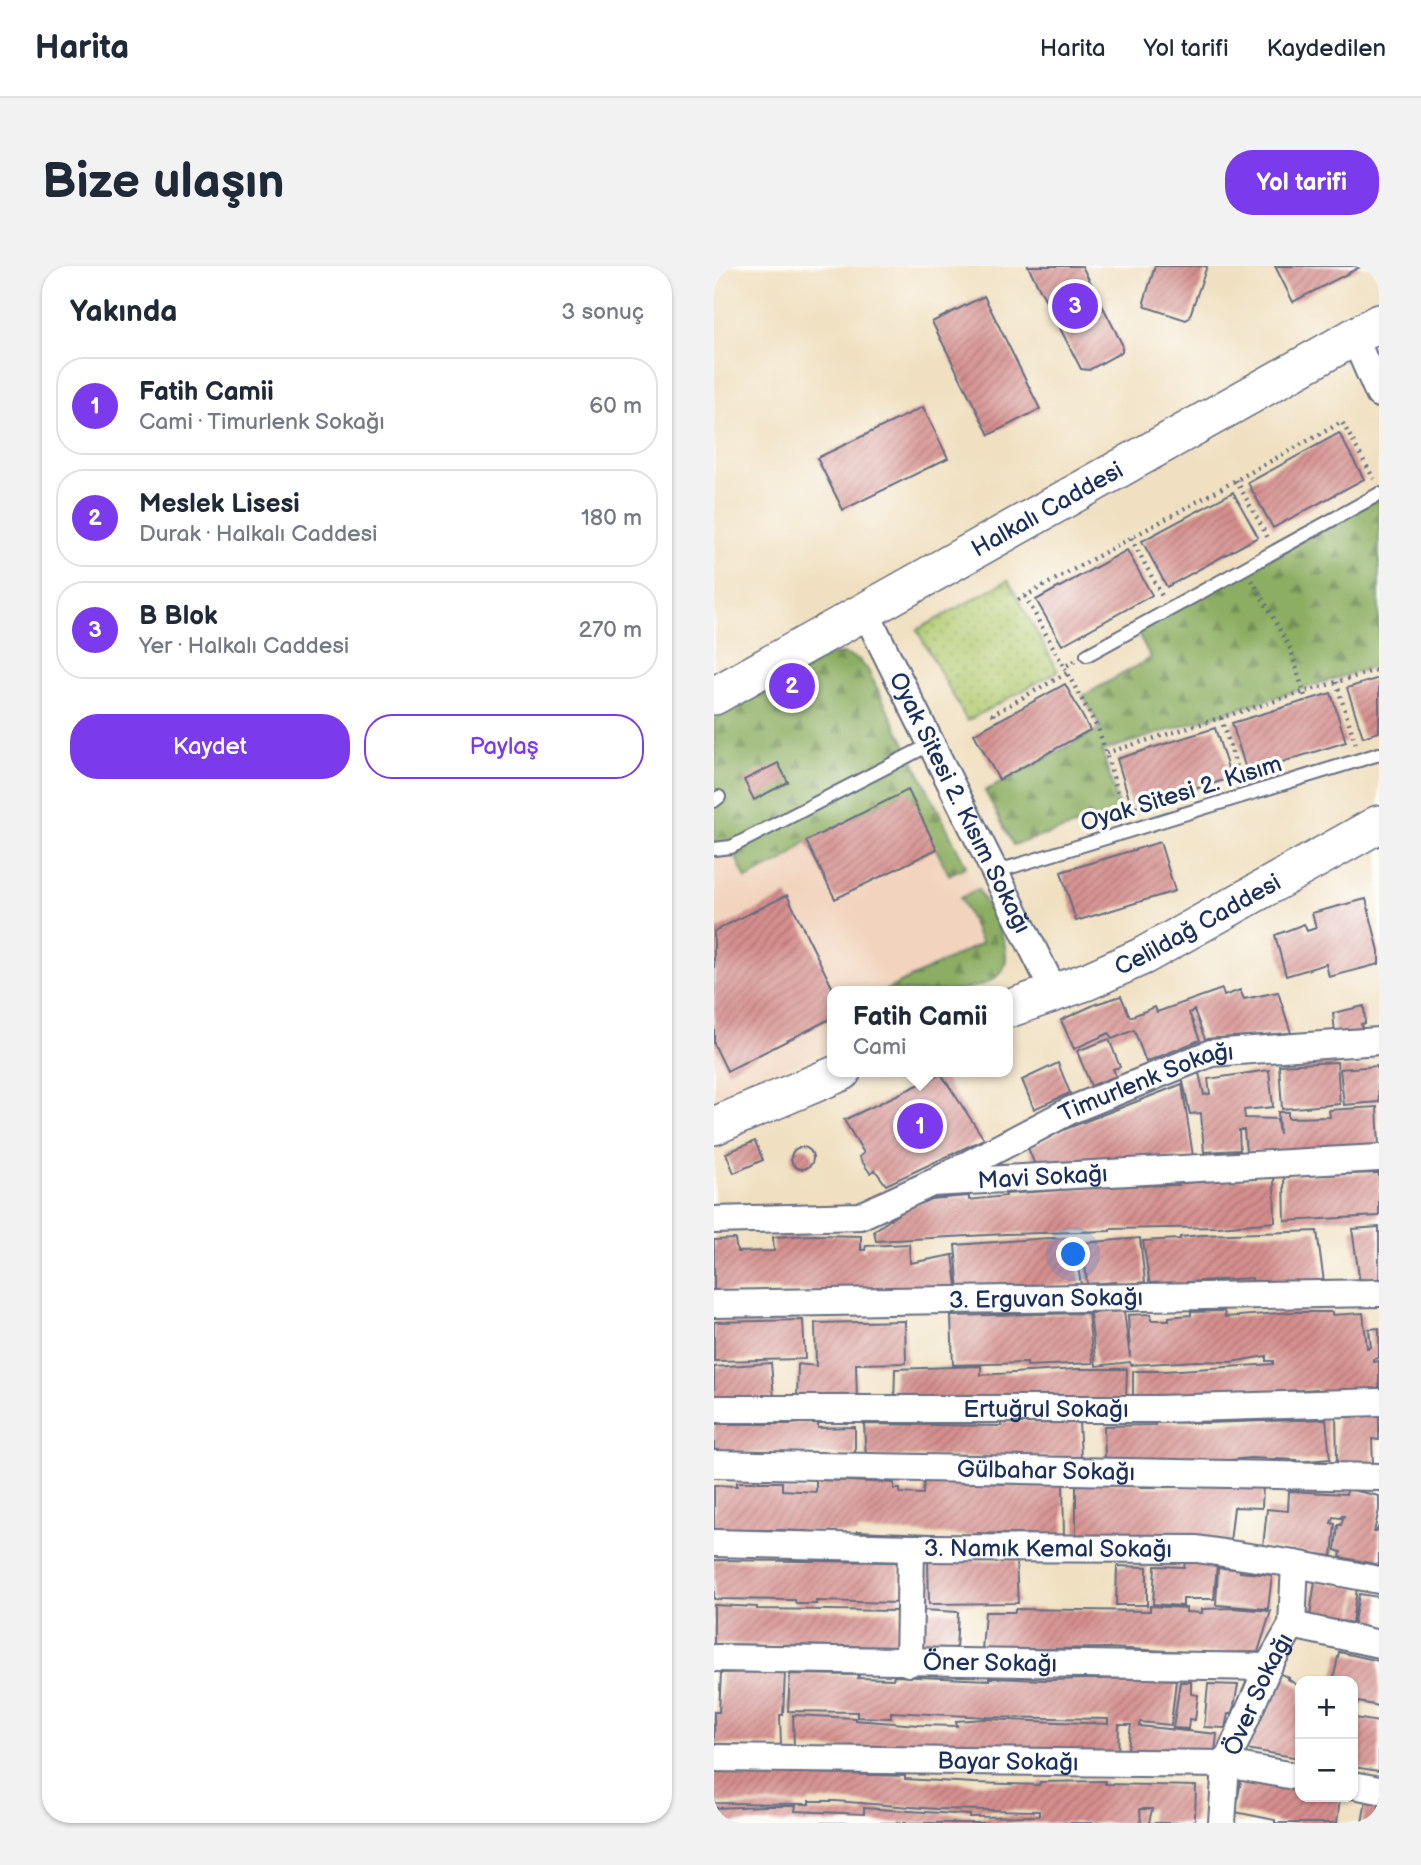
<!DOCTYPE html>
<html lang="tr">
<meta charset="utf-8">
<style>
body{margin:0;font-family:"Balsamiq Sans",sans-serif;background:#f2f2f3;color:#1f2937}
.controls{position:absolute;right:21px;bottom:21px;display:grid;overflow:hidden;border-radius:14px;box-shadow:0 2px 5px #0004}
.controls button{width:63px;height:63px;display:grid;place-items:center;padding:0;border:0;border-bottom:2px solid #e0e1e3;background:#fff;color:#1f2937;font:35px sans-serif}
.you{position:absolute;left:360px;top:989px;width:24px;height:24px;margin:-18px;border:5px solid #fff;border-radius:50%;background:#1a73e8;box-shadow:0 0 0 10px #1a73e833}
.badge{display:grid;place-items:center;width:46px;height:46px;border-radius:50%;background:#7c3aed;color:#fff;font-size:23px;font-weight:700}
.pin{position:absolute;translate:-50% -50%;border:4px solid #fff;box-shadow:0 2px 7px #0006}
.popup{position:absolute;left:113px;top:720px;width:186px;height:91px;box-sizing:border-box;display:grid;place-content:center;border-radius:14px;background:#fff;filter:drop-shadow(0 2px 5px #0005);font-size:23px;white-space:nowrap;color:#747a83}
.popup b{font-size:26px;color:#1f2937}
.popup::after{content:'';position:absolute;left:50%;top:100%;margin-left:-14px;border:14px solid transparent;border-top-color:#fff}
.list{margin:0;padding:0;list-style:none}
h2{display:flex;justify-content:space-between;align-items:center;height:91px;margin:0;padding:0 28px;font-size:30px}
h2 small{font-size:23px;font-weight:400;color:#747a83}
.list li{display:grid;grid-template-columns:46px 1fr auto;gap:21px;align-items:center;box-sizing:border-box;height:98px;margin:0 14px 14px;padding:0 14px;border:2px solid #e0e1e3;border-radius:28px}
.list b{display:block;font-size:26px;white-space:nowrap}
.list p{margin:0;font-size:23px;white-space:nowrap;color:#747a83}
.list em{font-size:23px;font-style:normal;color:#747a83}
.actions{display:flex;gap:14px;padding:21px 28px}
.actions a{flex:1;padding:16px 0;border:2px solid #7c3aed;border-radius:28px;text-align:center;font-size:24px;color:#7c3aed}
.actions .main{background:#7c3aed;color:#fff}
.map{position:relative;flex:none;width:665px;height:1557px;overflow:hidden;border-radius:28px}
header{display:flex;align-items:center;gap:42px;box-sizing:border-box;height:98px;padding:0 35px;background:#fff;border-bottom:2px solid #e0e1e3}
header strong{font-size:33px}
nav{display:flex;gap:38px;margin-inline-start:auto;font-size:24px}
.intro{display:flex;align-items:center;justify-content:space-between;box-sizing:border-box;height:168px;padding:0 42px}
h1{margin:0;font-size:49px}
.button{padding:18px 32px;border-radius:28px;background:#7c3aed;color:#fff;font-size:24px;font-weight:700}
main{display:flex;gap:42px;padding:0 42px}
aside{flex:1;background:#fff;border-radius:28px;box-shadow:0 2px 5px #0004}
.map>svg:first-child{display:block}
</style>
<header>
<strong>Harita</strong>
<nav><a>Harita</a><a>Yol tarifi</a><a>Kaydedilen</a></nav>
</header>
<div class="intro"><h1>Bize ulaşın</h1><a class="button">Yol tarifi</a></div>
<main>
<aside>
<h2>Yakında<small>3 sonuç</small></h2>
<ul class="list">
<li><span class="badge">1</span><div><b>Fatih Camii</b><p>Cami · Timurlenk Sokağı</p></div><em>60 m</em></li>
<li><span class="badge">2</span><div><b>Meslek Lisesi</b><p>Durak · Halkalı Caddesi</p></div><em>180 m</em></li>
<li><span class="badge">3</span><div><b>B Blok</b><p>Yer · Halkalı Caddesi</p></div><em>270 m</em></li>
</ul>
<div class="actions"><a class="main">Kaydet</a><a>Paylaş</a></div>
</aside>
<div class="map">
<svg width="665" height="1557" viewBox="0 0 665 1557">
<defs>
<pattern id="forest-firs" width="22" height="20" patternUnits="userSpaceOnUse" patternTransform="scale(1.75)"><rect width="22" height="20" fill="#8cae62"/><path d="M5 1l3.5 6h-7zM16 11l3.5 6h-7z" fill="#728e54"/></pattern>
<pattern id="park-dots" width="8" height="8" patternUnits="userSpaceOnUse" patternTransform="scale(1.75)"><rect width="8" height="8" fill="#b1ca6f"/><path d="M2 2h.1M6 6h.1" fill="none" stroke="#8fa45e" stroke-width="1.8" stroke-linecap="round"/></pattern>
<pattern id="building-hatch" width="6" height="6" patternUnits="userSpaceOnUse" patternTransform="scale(1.75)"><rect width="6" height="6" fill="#d58f8d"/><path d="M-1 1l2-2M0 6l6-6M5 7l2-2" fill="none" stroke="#ac7576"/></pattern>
</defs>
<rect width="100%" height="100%" fill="#fdfcf7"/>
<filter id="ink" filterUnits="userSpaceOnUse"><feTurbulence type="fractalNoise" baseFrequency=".0143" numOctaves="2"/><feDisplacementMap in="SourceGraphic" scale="14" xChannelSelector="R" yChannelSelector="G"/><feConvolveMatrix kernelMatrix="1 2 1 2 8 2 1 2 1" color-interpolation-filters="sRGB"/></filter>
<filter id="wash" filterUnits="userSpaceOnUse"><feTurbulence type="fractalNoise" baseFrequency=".00686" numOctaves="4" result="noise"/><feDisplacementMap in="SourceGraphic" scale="28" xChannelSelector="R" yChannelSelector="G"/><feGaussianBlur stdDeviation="1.57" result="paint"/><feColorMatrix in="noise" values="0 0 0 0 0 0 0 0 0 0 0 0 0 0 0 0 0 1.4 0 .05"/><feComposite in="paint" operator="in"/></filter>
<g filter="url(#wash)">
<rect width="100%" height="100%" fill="#f0e0c1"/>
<path fill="#f2d4be" d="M129,388l15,5 10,11 137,274 2,13 -3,11 -10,10 -30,13h-132v57l-118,51v-380l116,-64z"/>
<path fill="url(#forest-firs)" stroke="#546e60" stroke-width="2" d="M665,232v167l-277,86 18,61 -107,33 -28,-54 116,-63 -18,-32 68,-38 -14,-27z
M129,388l15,5 10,11 98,196 -17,9 -42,-84 -100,50 -22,19 -39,19 -15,-32 -17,2v-130l116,-64z
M264,623c9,19 27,43 28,65 4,47 -93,37 -122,37l98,-48 -22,-45z"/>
<path fill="url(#park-dots)" stroke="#667c66" stroke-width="2" d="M294,314l50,91 -91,50 -50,-91z"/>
<g id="blocks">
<path fill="url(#building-hatch)" d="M314,0h54l40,78v8l-33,18 -8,-1z
M441,0h52l-18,52 -3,2 -40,-13 -2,-5z
M561,0h87l-69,36z
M270,30l56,113 -51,26 -57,-113z
M209,141l25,51 -105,52 -26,-52z
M625,167l25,46 -91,49 -25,-45z
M519,226l25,45 -91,50 -25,-46z
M413,284l25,45 -90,50 -26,-45z
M665,412v54l-16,5 -16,-49z
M351,418l25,46 -91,50 -25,-46z
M617,427l15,49 -99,31 -15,-50z
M501,462l16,50 -99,30 -15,-49z
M64,497l10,19 -34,18 -10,-20z
M194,524l29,59 -102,50 -29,-58z
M446,576l15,49 -99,30 -15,-49z
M73,629l47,96 -2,27 -105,53 -13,-27v-113z
M652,633l13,52v13l-50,13 -3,-13 -40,12 -11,-41 29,-11 3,7 9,-3 -4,-15z
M508,723l2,7 16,-6 4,9 34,-7 13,41 -86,6 -11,-29 -5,3 11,27 -54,22 -12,-32 -22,9 -3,-6 -35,16 -13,-29 35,-16 25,-8 9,21 25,-10 2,5z
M650,740l1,17 -4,1 3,15 -28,4 -3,-30z
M395,773l11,28 -7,2 3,7 -25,10 -14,-35z
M623,796l3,42 -58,5 -3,-44z
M344,797l12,30 -36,16 -12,-29z
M663,800l2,36 -35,3 -4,-36z
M555,804l4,37 -29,3 1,8 32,1 2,15 -1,-22h10v6l42,-1 -1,-7 48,-3 2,38 -98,8v-3l-35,2 -2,-22h-5l1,20 -36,2 -3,-39 -11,1 -8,-37 17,-4 5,22 6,-1 -2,-15z
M227,808l43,65 -98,46 -11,-15 -5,3 -11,-16 5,-4 -20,-33z
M468,818l11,72 -158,9 -7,-17 35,-18z
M41,875l8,19 -29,13 -8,-20z
M77 892a11 11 0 1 1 22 0a11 11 0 1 1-22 0Z
M665,907v43l-94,5 -1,-45z
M560,911l1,45 -56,5 -109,2v2l-104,3 -130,7 -2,-10 34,-24 22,-8 39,-3v4l37,-4 -1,-2 110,-8 64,-1v-2z
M665,961v56h-19l-8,-54z
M603,965l7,51 -71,2 -1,-6 -66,4v3l-36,1 -7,-45 37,-2v-2l23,-2z
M101,969l46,1v14h4l1,-4 43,-2 1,19 43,-8 4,32 -180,5v-3l-63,3v-52l21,-1 2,13 37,-1 -1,-14z
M335,972l24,1 8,45 -122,7 -4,-46z
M426,972l5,44 -29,4v-4l-29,2 -4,-41z
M410,1045l6,46 -2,-42 23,-1v6h18v-3l22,-2v-3l33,-1 1,6 70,-5h37v3l31,-2 4,35 4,-1 -2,-18 10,-1v30l-6,1v3l6,-1v29l-61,6 -1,-7 -184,12v-30h31l109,-7v-3h-7v-5l-35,6 -35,-1 -65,4 -1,-3 -34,4 -6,-53z
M374,1047l5,50 -66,3v-3l-74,2 -2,-49z
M89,1054l2,39 -91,2v-39z
M191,1055l1,42 -50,1 1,37 -60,-3 1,-34 18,2 -1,-43z
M57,1097l3,35 -60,3v-34z
M267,1100v9l96,-6h50l-1,31 -232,3 1,-34z
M622,1148l43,1v25l-7,-1 1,27 -36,-1z
M612,1153l4,40 -33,3v-2l-47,-2 -40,4 -105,-2 -1,-34 51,-1v-3l51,1z
M104,1155v7l37,-1v28l-141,-3v-28h77z
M287,1155l78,2 2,34h-215l-2,-33 137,2z
M210,1213l80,5v-3h59l1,55 -86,-3v3l-120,-5v3l-78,-4h-66v-45l23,1v-4h45v8l34,2v-12l31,1 47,2v6h6v4l23,1z
M362,1216l65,1v4h63v-4l59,1 -1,24 -28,-1 -4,35 -30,-5 -124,-2z
M634,1223l31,7v14l-5,22h2l3,-6v39l-39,-8 1,-5 -6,-2 3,-25h3l3,-9h-3v2l-8,-1 -2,6 4,1 -3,32 -69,-9 4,-38 21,2 1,-20 57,3z
M0,1294l185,2v41l-83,-2v3h-20l-1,-4 -81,-1z
M302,1294l2,43 -89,1 -1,-43z
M471,1297h32l-3,36h-31v7l-30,-2 2,-38 29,1z
M403,1300l30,1v38h-31z
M504,1302l22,1v3l32,3 -4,34 -52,-4z
M601,1315l42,7 -5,35 -42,-7z
M645,1328l20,3v34l-26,-4z
M0,1339l43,2v2l141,2 -2,36 -182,-3z
M436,1340l36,2v4l16,1v-4l31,-1 38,3 -13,41 -51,1 -100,-5 -125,2 3,-38h30v-3l135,2z
M209,1344l35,2 -2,38 -35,-2z
M625,1386l40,9v45l-21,-4 -3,16 24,4v49l-26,-4v-86h-20z
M560,1404l15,8 -1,1 12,8v71l-54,-9z
M42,1406h29l-2,43h-3l1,31 -67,-2v-32h5l2,-39z
M76,1408l69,1 -1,3 35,1 1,-3 95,4v-2l60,2 95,-2 32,2 -5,45 -31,-3 -1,4 78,8 -3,27 -87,-5 4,-31h-12l-1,30 -324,-7 -1,-33 62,3v2l63,5 39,1 -1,-5 29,-2 123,5v-5l-120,-2 -97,-5v6l-34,-1v-5l-69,-1z
M466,1416h11v12l7,1 -3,25 -6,-1 -1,10 -15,-1z
M494,1418l30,1 -4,21 -3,8h-3l-3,14 -21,-1z
M0,1505h95v2l96,3v3l69,4 65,2 1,-3 65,-1v3l91,2 -1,31 -1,6h-45l3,-14h-12l1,14h-427v-15l50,-2h32l-1,5 69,3v-6l106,7v2l69,-1v-5l-103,-2 -101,-8h-26v3l-95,-1z
M538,1508l48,12v11h40l-3,26h-62v-3l-40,-8 6,-31z
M652,1534l13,2v21h-17z"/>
</g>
</g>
<g filter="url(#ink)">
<use href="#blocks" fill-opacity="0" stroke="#666d81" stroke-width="2"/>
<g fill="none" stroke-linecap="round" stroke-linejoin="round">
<g stroke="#666d81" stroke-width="16">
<path id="lane" d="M373,389l292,-161
M0,535l5,-4
M0,583l17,-2 200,-103
M281,606l384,-118"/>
</g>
<g stroke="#666d81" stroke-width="30">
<g id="street">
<path d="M640,71l25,57"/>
<path id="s1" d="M151,345l190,382"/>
<path id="s2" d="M226,913l131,-69 140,-57 168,-12"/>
<path id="s3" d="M0,954l146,-4 72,-33 447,-25"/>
<path id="s4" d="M0,1038l665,-11"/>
<path id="s5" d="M0,1143h445l220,-7"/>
<path id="s6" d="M0,1198l665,13"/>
<path id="s7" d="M0,1277l197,5 286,1 98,15 84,16"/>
<path d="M578,1359l87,19"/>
<path id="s8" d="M0,1392l554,9"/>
<path d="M195,1397l2,-115"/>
<path id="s9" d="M0,1492l512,6 74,13"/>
<path d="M639,1519l26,5"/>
<path id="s10" d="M508,1557l4,-59 42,-97 24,-42 3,-61"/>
</g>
</g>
<g stroke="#666d81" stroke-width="40">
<g id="secondary">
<path id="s11" d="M0,430l665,-373"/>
<path id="s12" d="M294,743l80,-28 55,-25 236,-132"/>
<path d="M0,860l128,-54"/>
</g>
</g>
<path stroke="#666d81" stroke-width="4.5" stroke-dasharray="2 5" stroke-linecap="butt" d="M522,214l32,58
M417,272l31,58
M538,314l39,70 15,50
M311,330l39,71
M304,334l324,-178 32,57
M361,395l-11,6 35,64 26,84
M622,416l20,63
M507,452l20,63
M283,456l-4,-8 74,-41
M392,487l273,-84"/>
<use href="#lane" stroke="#fff" stroke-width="12"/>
<use href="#street" stroke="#fff" stroke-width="26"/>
<use href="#secondary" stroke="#fff" stroke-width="37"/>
</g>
</g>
<g text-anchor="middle" stroke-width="7" stroke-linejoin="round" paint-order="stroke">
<g font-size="24" fill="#1b2f5e" stroke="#fdfcf7">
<text dy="8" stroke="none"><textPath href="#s11" startOffset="382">Halkalı Caddesi</textPath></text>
<text transform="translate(467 527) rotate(-17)" y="8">Oyak Sitesi 2. Kısım</text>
<text dy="8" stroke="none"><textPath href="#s1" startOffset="214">Oyak Sitesi 2. Kısım Sokağı</textPath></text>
<text dy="8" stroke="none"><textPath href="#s12" startOffset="208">Celildağ Caddesi</textPath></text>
<text dy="8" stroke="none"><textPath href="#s2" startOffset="229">Timurlenk Sokağı</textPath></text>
<text dy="8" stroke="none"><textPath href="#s3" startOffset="336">Mavi Sokağı</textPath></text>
<text dy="8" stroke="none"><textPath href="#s4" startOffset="332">3. Erguvan Sokağı</textPath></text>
<text dy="8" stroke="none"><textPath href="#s5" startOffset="332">Ertuğrul Sokağı</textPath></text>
<text dy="8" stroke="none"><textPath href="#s6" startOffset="332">Gülbahar Sokağı</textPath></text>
<text dy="8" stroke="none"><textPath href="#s7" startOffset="334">3. Namık Kemal Sokağı</textPath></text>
<text dy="8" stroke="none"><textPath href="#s8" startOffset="276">Öner Sokağı</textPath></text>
<text dy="8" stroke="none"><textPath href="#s10" startOffset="136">Över Sokağı</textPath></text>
<text dy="8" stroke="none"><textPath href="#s9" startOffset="294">Bayar Sokağı</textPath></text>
</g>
</g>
</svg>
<div class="controls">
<button>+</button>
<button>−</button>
</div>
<div class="you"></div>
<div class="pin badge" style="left:206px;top:860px">1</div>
<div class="popup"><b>Fatih Camii</b>Cami</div>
<div class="pin badge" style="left:78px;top:420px">2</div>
<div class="pin badge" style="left:361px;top:40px">3</div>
</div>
</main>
